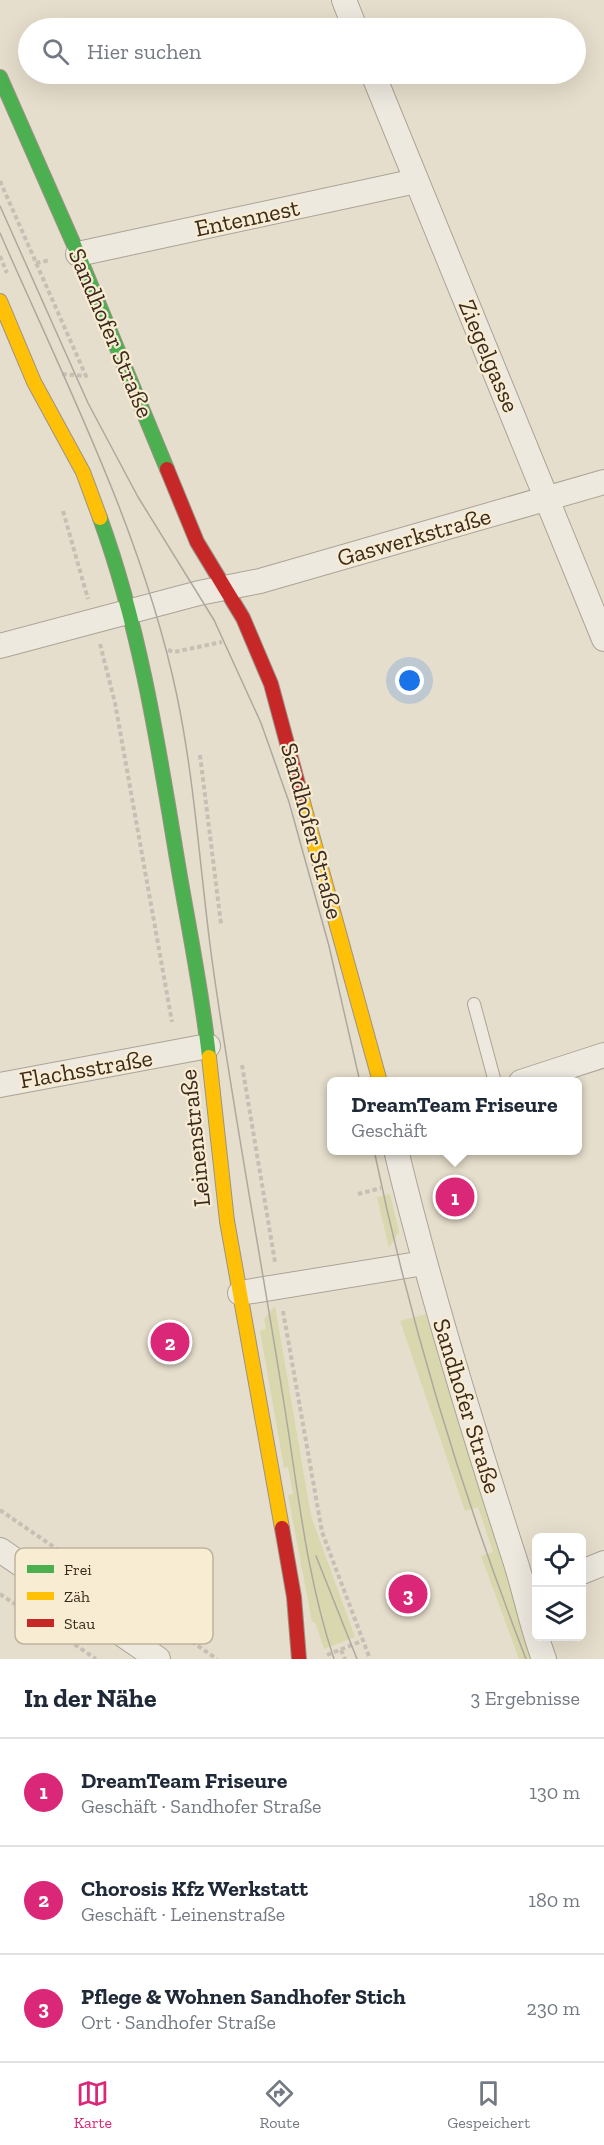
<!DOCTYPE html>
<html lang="de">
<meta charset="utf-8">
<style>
body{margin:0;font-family:"Zilla Slab",serif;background:#f6f6f7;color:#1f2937}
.controls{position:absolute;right:18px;bottom:18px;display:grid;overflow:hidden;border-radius:9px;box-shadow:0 6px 24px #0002}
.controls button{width:54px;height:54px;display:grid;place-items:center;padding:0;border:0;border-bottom:2px solid #e0e1e3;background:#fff;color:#1f2937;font:30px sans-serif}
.you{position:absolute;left:410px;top:681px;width:21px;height:21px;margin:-15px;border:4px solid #fff;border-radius:50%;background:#1a73e8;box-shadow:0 0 0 9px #1a73e833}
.badge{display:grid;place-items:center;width:39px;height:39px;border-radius:50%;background:#db2777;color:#fff;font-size:20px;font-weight:700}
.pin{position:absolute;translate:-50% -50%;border:3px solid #fff;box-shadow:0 2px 6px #0006}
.popup{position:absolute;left:327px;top:1077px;width:255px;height:78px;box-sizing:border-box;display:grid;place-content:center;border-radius:9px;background:#fff;filter:drop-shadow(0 2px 4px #0005);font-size:20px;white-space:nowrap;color:#747a83}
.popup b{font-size:22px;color:#1f2937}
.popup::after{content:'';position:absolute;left:50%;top:100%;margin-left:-12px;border:12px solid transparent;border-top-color:#fff}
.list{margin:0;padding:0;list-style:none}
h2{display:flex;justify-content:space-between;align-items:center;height:78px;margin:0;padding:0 24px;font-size:26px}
h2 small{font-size:20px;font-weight:400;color:#747a83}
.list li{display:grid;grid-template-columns:39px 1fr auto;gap:18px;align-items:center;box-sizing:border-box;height:108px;padding:0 24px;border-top:2px solid #e0e1e3}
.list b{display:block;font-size:22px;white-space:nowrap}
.list p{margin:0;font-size:20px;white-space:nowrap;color:#747a83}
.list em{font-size:20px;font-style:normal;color:#747a83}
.icon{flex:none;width:33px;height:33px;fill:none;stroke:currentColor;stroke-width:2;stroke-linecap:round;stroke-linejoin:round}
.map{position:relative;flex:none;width:604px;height:1659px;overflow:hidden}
.search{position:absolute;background:#fff;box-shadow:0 6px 24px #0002;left:18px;right:18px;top:18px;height:66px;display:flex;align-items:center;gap:15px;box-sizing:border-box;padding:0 21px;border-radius:33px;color:#747a83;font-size:22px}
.sheet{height:402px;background:#fff}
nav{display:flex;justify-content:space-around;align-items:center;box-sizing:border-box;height:84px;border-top:2px solid #e0e1e3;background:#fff;font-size:16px;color:#747a83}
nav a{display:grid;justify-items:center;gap:3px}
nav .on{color:#db2777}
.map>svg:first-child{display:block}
</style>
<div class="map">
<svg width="604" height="1659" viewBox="0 0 604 1659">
<rect width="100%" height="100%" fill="#e6decc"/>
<path fill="#d8d7ae" d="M390,1194l9,38 -10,16 -12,-51z
M275,1306l36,210 44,121 -31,12 -9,-27h-3l-24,-127 5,-1 -5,-27 -4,1 -24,-137 6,-2 -2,-10z
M426,1314c33,116 75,229 110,345h-17l-38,-103 12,-4 -15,-45 -13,4 -65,-190z"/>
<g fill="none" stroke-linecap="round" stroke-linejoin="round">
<g stroke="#aba396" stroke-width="14">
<path id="lane" d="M474,1004l21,78"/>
</g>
<g stroke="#aba396" stroke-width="26">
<path id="street" d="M344,0l11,28
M373,74l231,565
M78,254l338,-73
M0,646l199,-53 61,-12 344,-99
M521,1082l83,-27
M0,1085l208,-39
M396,1150c33,137 74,271 117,404 12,35 18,71 31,105
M240,1293l184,-30
M0,1550l158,109
M582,1572l22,-9"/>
</g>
<g stroke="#9b9286" stroke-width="16">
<path id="fast" d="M0,77l78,177 89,215
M100,518c40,110 58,226 77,341 11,66 25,132 32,198"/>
</g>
<g stroke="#9b9286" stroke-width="16">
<path id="slow" d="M0,301l34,81 49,90 17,46
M301,795l79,287
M209,1057l18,164 55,307"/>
</g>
<g stroke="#9b9286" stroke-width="16">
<path id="jam" d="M167,469l30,73 46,76 28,66 30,111
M282,1528l12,69 5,62"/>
</g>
<path stroke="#c7bfb5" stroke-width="4" stroke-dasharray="4.5 3" stroke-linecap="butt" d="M0,181l86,195 -24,-2
M0,256l7,17
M36,263l14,-3
M63,511l25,88
M100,644l15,59 57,319
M168,650l6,2 48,-10
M200,755l21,169
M242,1065l33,197
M358,1194l23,-6
M283,1311l39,221 48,127
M0,1510l217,149
M0,1594l96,65
M341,1650l4,9
M327,1655l35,-14"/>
<use href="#lane" stroke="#eee9df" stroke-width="12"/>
<use href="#street" stroke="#eee9df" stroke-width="24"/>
<use href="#fast" stroke="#4caf50" stroke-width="14"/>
<use href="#slow" stroke="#ffc107" stroke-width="14"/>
<use href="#jam" stroke="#c62828" stroke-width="14"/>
<path stroke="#ada89f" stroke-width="1.5" d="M0,206l88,197 50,94 76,123 47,103 28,79 40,144 31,136
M0,233c66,151 143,301 177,463 18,87 23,175 35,264 20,144 47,287 70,431 15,89 23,182 52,268
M374,1150c36,174 88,344 152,509
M316,1556l41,103"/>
</g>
<g text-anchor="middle" stroke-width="4.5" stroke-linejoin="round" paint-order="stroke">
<g font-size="24" fill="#3b2a1d" stroke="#f8ecd2">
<text transform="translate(247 218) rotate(-12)" y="8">Entennest</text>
<text transform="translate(111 333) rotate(67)" y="8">Sandhofer Straße</text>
<text transform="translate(489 356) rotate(67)" y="8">Ziegelgasse</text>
<text transform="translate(414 537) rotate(-16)" y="8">Gaswerkstraße</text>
<text transform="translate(312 831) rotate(75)" y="8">Sandhofer Straße</text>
<text transform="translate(86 1069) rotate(-10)" y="8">Flachsstraße</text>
<text transform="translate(195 1138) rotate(-96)" y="8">Leinenstraße</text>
<text transform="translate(467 1406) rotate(73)" y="8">Sandhofer Straße</text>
</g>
</g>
<rect x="15" y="1548" width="198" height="96" rx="9" fill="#f8ecd2" stroke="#bfb29c" stroke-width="1.5"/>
<rect x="27" y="1565" width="27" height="8" fill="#4caf50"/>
<rect x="27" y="1592" width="27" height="8" fill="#ffc107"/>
<rect x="27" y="1619" width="27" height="8" fill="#c62828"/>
<g font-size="16" fill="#3b2a1d">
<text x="64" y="1575">Frei</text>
<text x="64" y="1602">Zäh</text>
<text x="64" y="1629">Stau</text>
</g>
</svg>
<div class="controls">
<button><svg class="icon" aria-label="locate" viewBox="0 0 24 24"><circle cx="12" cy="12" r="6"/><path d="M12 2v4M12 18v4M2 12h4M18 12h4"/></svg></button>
<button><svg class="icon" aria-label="layers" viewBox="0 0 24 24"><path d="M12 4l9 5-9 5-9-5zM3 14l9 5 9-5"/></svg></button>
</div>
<div class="you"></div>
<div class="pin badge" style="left:455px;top:1197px">1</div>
<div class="popup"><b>DreamTeam Friseure</b>Geschäft</div>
<div class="pin badge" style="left:170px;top:1342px">2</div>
<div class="pin badge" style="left:408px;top:1594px">3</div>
<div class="search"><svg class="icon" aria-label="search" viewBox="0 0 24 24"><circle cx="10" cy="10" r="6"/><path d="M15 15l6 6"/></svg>Hier suchen</div>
</div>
<section class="sheet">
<h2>In der Nähe<small>3 Ergebnisse</small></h2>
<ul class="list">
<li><span class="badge">1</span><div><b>DreamTeam Friseure</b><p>Geschäft · Sandhofer Straße</p></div><em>130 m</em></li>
<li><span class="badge">2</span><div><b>Chorosis Kfz Werkstatt</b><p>Geschäft · Leinenstraße</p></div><em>180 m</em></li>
<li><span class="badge">3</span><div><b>Pflege &amp; Wohnen Sandhofer Stich</b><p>Ort · Sandhofer Straße</p></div><em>230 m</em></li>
</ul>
</section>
<nav>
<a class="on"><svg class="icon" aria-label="map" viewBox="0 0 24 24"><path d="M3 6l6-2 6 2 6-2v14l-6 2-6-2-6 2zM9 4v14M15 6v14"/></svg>Karte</a>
<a><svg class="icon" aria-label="directions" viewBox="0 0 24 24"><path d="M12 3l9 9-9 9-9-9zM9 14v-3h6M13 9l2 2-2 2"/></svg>Route</a>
<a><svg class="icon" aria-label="saved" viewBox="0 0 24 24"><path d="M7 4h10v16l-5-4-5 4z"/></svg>Gespeichert</a>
</nav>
